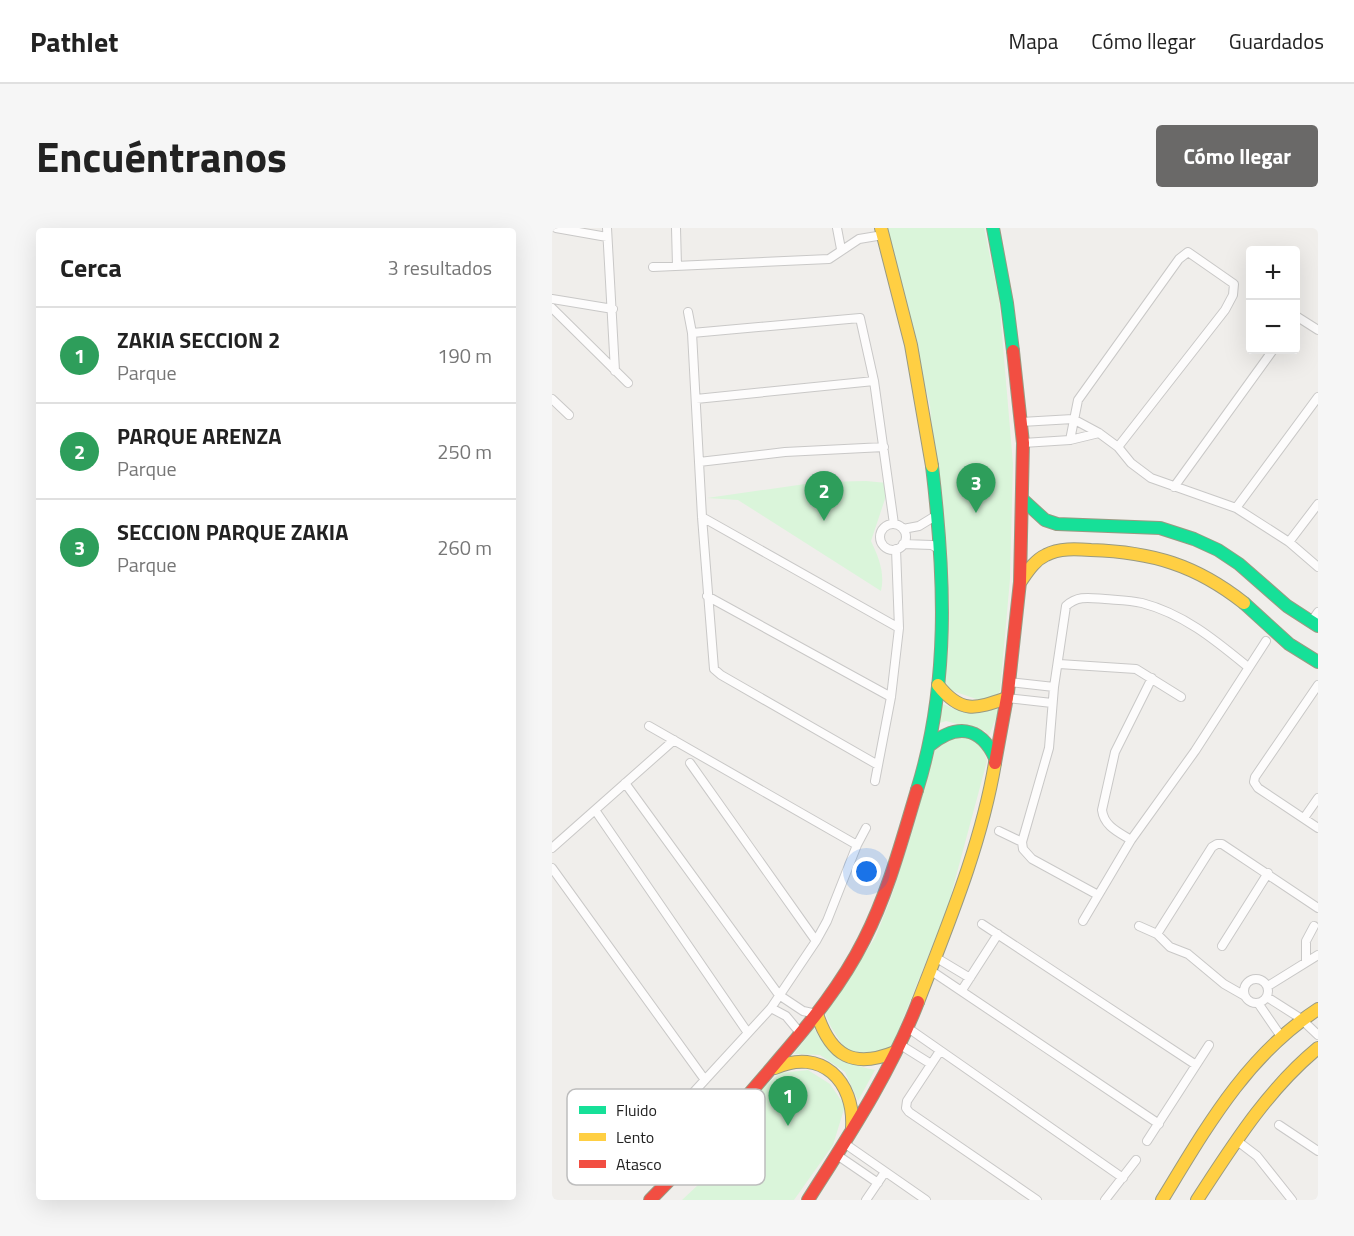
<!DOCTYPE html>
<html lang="es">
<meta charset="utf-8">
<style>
body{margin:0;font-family:"Titillium Web",sans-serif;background:#f6f6f6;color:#222}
.controls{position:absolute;right:18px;top:18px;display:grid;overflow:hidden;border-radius:6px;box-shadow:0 6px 24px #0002}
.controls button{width:54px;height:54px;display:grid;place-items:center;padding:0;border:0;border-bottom:2px solid #e0e0e0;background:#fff;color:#222;font:30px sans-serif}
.you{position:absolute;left:315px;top:644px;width:21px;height:21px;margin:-15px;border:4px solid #fff;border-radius:50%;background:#1a73e8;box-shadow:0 0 0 9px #1a73e833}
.badge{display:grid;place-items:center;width:39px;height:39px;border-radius:50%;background:#6a6968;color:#fff;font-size:20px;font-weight:700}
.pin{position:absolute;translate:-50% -50px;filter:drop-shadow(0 2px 3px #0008)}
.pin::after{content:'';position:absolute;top:32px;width:21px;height:18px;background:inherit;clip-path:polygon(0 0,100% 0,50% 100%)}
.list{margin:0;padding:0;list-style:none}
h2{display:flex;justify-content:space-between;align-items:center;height:78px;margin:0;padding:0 24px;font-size:26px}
h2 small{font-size:20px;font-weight:400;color:#767676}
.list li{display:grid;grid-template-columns:39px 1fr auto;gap:18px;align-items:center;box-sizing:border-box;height:96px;padding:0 24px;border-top:2px solid #e0e0e0}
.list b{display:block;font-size:22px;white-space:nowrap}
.list p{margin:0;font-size:20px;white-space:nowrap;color:#767676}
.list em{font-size:20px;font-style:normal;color:#767676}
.map{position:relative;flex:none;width:766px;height:972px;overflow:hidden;border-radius:6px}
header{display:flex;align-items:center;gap:36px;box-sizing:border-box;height:84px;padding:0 30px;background:#fff;border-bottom:2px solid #e0e0e0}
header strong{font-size:28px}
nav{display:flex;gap:33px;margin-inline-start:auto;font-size:21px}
.intro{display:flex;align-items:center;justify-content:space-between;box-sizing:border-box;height:144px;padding:0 36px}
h1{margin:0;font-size:42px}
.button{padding:15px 27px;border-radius:6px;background:#6a6968;color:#fff;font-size:21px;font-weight:700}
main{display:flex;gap:36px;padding:0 36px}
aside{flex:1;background:#fff;border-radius:6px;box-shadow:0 6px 24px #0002}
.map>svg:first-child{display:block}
</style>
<header>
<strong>Pathlet</strong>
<nav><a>Mapa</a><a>Cómo llegar</a><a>Guardados</a></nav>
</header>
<div class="intro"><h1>Encuéntranos</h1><a class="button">Cómo llegar</a></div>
<main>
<aside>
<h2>Cerca<small>3 resultados</small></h2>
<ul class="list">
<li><span class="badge" style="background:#2e9e5b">1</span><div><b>ZAKIA SECCION 2</b><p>Parque</p></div><em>190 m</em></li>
<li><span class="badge" style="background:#2e9e5b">2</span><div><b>PARQUE ARENZA</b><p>Parque</p></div><em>250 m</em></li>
<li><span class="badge" style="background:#2e9e5b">3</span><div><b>SECCION PARQUE ZAKIA</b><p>Parque</p></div><em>260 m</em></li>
</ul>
</aside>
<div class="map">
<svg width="766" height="972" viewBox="0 0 766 972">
<rect width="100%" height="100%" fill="#f0eeeb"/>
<path fill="#daf5da" d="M331,0h101l15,71 14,165 -3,115 -10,112 -5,9 -10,2 -41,-14v-126l-14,-156 -32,-128z
M314,253l21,2 1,7 -17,51c8,17 14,32 10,50l-143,-91 -31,-2 112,-16z
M451,471l-14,37 -4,-5 -39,-10 -9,3 1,-22c25,11 42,17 65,-3z
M404,506l24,7 7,20 -40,149 -56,138 -13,6 -31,-2 -16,-25 -6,-14 50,-75 16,-40 22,-69 24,-86z
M262,800c16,29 29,35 61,42l-17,31 -13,-29 -25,-17 -26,-1z
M256,842l22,14 15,22 -12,39 -39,55h-112l34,-32 37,-72 27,-23z"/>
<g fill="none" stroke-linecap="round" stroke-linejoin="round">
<g stroke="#c9c8c7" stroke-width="10">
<path id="street" d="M4,0l51,9
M55,0l8,143
M124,0l1,38
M285,0l4,21
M101,39l176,-8 30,-20 24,-4
M0,71l61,10
M0,80l76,75
M136,84l4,21 10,184 12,152 7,6 157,90
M744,88l22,14
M140,105l168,-15 14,63 20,143
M0,171l17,16
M144,171l178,-18
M469,194l52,-3 26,14 19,14 13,16 20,15 85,30 53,34 29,25
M518,212l8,-40 101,-141 9,-7 46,32 -1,11 -8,15 -107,137
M471,215l47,-3 29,-7
M147,234l86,-10 99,-5
M622,259l99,-137
M684,280l82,-111
M150,289l197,111
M328 309a13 13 0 1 1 26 0a13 13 0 1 1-26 0Z
M351,301l16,-3 18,-11
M737,314l29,-38
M351,316l29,1 8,5
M155,368l184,101
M759,394l7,-10
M507,436l77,5 45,28
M457,454l45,5
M766,457l-63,92 -1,5 4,6 60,40
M455,470l45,5
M97,498l208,119
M138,535l126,178
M323,553l16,-84 8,-69 -3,-79
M73,555l154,212 24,16 14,3
M43,582l153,223
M752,590l14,-20
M447,603l23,11
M579,612c-13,-8 -27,-14 -29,-30l13,-58 37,-74
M0,620l122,-108
M0,640l153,212
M546,667l-66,-36 -9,-10 -1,-7 27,-94 5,-61 12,-81c12,-11 24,-8 39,-7 12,1 25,1 37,4 42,11 73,37 106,64
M531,693l48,-81 64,-89 71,-110
M430,696l214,141
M587,698l18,8 13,13 18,7 36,30 21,12
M605,706l55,-87 5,-3h5l96,64
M670,718l46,-73
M383,729l35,21
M754,733v-20l8,-15
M378,742l229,154
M692 763a12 12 0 1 1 24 0a12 12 0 1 1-24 0Z
M716,758l50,-31
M410,762l36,-56
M715,769l33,21 18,17
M706,775l22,32
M219,780l15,8 15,18
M356,800l215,150
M347,816l32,20
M388,823l-33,50 -1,7 3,4 128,88
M140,866l79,-86 45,-67 11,-20 30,-76 9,-17
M727,897l39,26
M684,912l21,16 35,44
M595,913l62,-96
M292,915l82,57
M285,927l41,28
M314,972l19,-28
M553,972l31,-40"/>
</g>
<g stroke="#999a82" stroke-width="14">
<path id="fast" d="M441,0l14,75 6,48
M470,271l23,21 12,4 103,4 34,11 24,11 21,14 48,42 31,20
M692,375l45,41 29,18
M377,518c26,-22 51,-21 66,12
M365,562c33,-106 28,-215 15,-324"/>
</g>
<g stroke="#999a82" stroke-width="14">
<path id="slow" d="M329,0l30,117 21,121
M469,353c7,-10 14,-21 25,-26 13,-7 30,-6 45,-5 61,2 105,15 153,53
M386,457c23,29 37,24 69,13
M366,774c30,-78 63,-156 77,-239
M265,786c14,42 36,55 78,38
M223,840c46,-21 80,13 77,60
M610,972c44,-72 84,-144 156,-191
M645,972c36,-55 70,-110 121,-152"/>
</g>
<g stroke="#999a82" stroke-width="14">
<path id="jam" d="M443,535l13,-71 12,-110 3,-139 -10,-92
M98,972c45,-45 88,-92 129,-141 32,-37 63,-75 85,-119 24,-47 38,-100 53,-150
M256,972c40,-63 83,-128 110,-198"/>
</g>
<use href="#street" stroke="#fdfcfc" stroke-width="8"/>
<use href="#fast" stroke="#16e098" stroke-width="12"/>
<use href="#slow" stroke="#ffcf43" stroke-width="12"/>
<use href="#jam" stroke="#f24e42" stroke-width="12"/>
</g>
<rect x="15" y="861" width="198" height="96" rx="9" fill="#fff" stroke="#bdbdbd" stroke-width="1.5"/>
<rect x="27" y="878" width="27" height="8" fill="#16e098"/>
<rect x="27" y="905" width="27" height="8" fill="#ffcf43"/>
<rect x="27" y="932" width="27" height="8" fill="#f24e42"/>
<g font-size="16" fill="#222">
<text x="64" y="888">Fluido</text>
<text x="64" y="915">Lento</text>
<text x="64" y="942">Atasco</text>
</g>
</svg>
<div class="controls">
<button>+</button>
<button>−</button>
</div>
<div class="you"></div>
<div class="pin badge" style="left:236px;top:898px;background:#2e9e5b">1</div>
<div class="pin badge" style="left:272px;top:293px;background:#2e9e5b">2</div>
<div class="pin badge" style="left:424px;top:285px;background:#2e9e5b">3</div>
</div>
</main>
